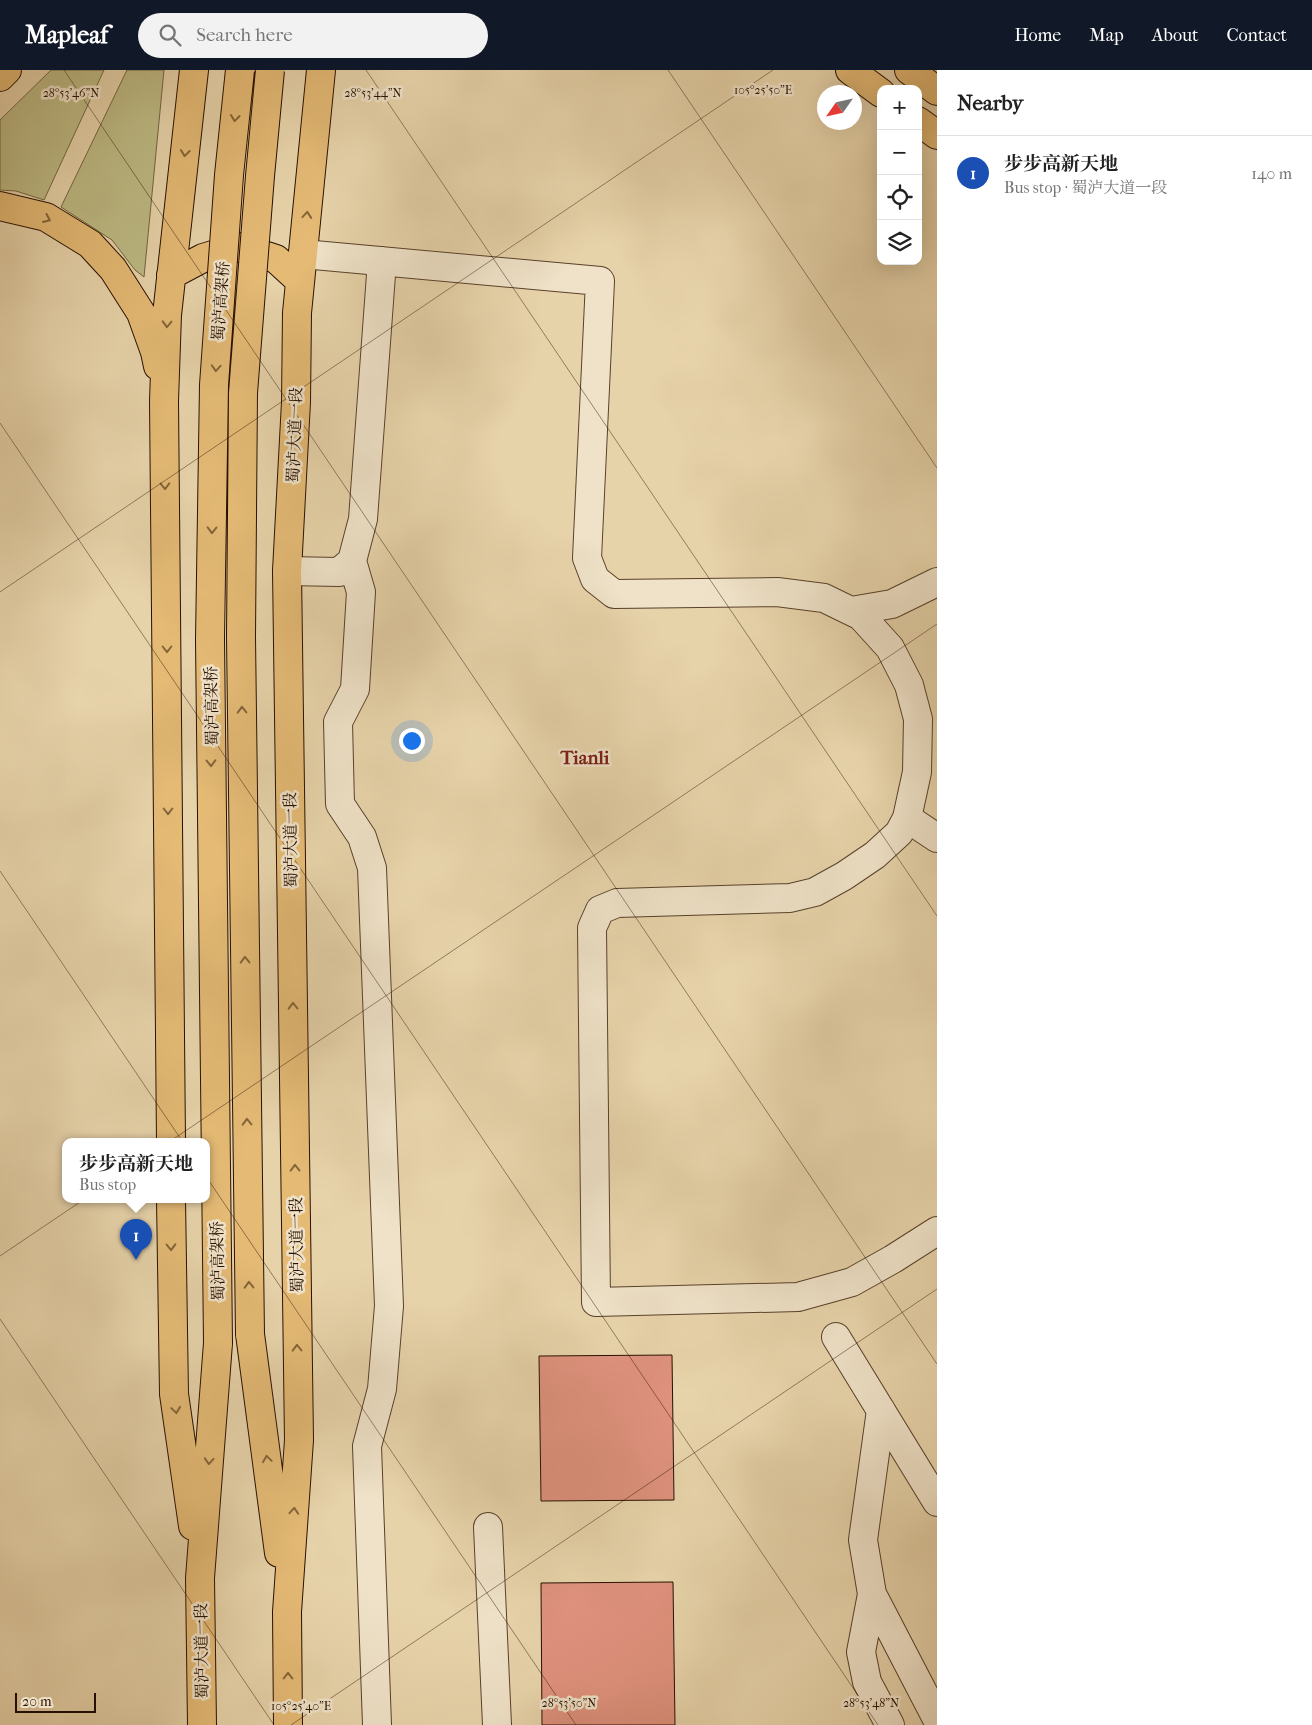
<!DOCTYPE html>
<meta charset="utf-8">
<style>
body{margin:0;font-family:"IM FELL French Canon","Noto Serif SC",serif;background:#f2f2f2;color:#222}
.controls{position:absolute;right:15px;top:15px;display:grid;overflow:hidden;border-radius:10px;box-shadow:0 5px 20px #0002}
.controls button{width:45px;height:45px;display:grid;place-items:center;padding:0;border:0;border-bottom:1px solid #e0e0e0;background:#fff;color:#222;font:25px sans-serif}
.compass{position:absolute;left:817px;top:15px;width:45px;height:45px;border-radius:50%;background:#fff;box-shadow:0 5px 20px #0002;rotate:236deg}
.scale{position:absolute;left:15px;bottom:12px;width:81px;box-sizing:border-box;padding-left:5px;border:2px solid #281000;border-top:0;font-size:14px;line-height:18px;white-space:nowrap;color:#281000;-webkit-text-stroke:4px #efe2c8;paint-order:stroke}
.you{position:absolute;left:411px;top:670px;width:18px;height:18px;margin:-12px;border:4px solid #fff;border-radius:50%;background:#1a73e8;box-shadow:0 0 0 8px #1a73e833}
.badge{display:grid;place-items:center;width:32px;height:32px;border-radius:50%;background:#111827;color:#fff;font-size:16px;font-weight:700}
.pin{position:absolute;translate:-50% -41px;filter:drop-shadow(0 1px 2px #0008)}
.pin::after{content:'';position:absolute;top:26px;width:18px;height:15px;background:inherit;clip-path:polygon(0 0,100% 0,50% 100%)}
.popup{position:absolute;left:62px;top:1068px;width:148px;height:65px;box-sizing:border-box;display:grid;place-content:center;border-radius:10px;background:#fff;filter:drop-shadow(0 1px 4px #0005);font-size:16px;white-space:nowrap;color:#767676}
.popup b{font-size:19px;color:#222}
.popup::after{content:'';position:absolute;left:50%;top:100%;margin-left:-10px;border:10px solid transparent;border-top-color:#fff}
.list{margin:0;padding:0;list-style:none}
h2{display:flex;justify-content:space-between;align-items:center;height:65px;margin:0;padding:0 20px;font-size:21px}
h2 small{font-size:16px;font-weight:400;color:#767676}
.list li{display:grid;grid-template-columns:32px 1fr auto;gap:15px;align-items:center;box-sizing:border-box;height:75px;padding:0 20px;border-top:1px solid #e0e0e0}
.list b{display:block;font-size:19px;white-space:nowrap}
.list p{margin:0;font-size:16px;white-space:nowrap;color:#767676}
.list em{font-size:16px;font-style:normal;color:#767676}
.icon{flex:none;width:28px;height:28px;fill:none;stroke:currentColor;stroke-width:2;stroke-linecap:round;stroke-linejoin:round}
.map{position:relative;flex:none;width:937px;height:1655px;overflow:hidden}
header{display:flex;align-items:center;gap:30px;box-sizing:border-box;height:70px;padding:0 25px;background:#111827;color:#fff}
header strong{font-size:24px}
nav{display:flex;gap:28px;margin-inline-start:auto;font-size:18px}
.search{width:350px;height:45px;background:#f2f2f2;display:flex;align-items:center;gap:12px;box-sizing:border-box;padding:0 18px;border-radius:28px;color:#767676;font-size:19px}
main{display:flex}
aside{flex:1;background:#fff}
.map>svg:first-child{display:block}
</style>
<header>
<strong>Mapleaf</strong>
<div class="search"><svg class="icon" aria-label="search" viewBox="0 0 24 24"><circle cx="10" cy="10" r="6"/><path d="M15 15l6 6"/></svg>Search here</div>
<nav><a>Home</a><a>Map</a><a>About</a><a>Contact</a></nav>
</header>
<main>
<div class="map">
<svg width="937" height="1655" viewBox="0 0 937 1655">
<rect width="100%" height="100%" fill="#e7d3aa"/>
<filter id="stains"><feTurbulence type="fractalNoise" baseFrequency=".004" numOctaves="4"/><feColorMatrix values="0 0 0 0 .2 0 0 0 0 .09 0 0 0 0 .02 0 0 0 .5 -.17"/></filter>
<radialGradient id="worn" r=".72"><stop offset=".6" stop-color="#630" stop-opacity="0"/><stop offset="1" stop-color="#630" stop-opacity=".3"/></radialGradient>
<path fill="#bdba84" stroke="#726542" d="M51,0h53l-60,130 -28,-9 -16,-1v-70z
M127,0h37l-20,207 -9,-7 -23,-30 -51,-33z"/>
<path fill="#df927e" stroke="#281000" d="M672,1285l2,145 -133,1 -2,-145z
M673,1512l2,143h-133l-1,-142z"/>
<g fill="none" stroke-linecap="round" stroke-linejoin="round">
<g stroke="#58412a" stroke-width="30">
<path id="minor" d="M303,184l297,27 -13,277 8,21 19,15 163,-2 47,6 37,18 29,32 19,37 9,34 -1,53 -10,46 -8,15 -24,22 -31,21 -29,16 -25,6 -173,5 -17,7 -8,18 4,374 202,-5 54,-15 41,-23 44,-28
M352,491l9,31 -6,97 -17,33 2,82 22,33 10,31 17,438 -7,83 -15,57 10,279
M287,501l52,1 13,-11 11,-42 19,-258
M851,541l41,-7 45,-22
M907,748l30,20
M836,1267l101,165
M881,1340l-18,130 9,54 65,125
M488,1457l9,198
M872,1524l-11,58 6,30 23,43"/>
</g>
<g stroke="#281000" stroke-width="30">
<path id="major" d="M850,0l31,23
M909,0l28,21
M918,51l19,14"/>
</g>
<g stroke="#281000" stroke-width="30">
<path id="highway" d="M0,7l7,-7
M0,136l46,11 44,27 23,25 28,44 14,39 3,14
M171,205l32,-17 36,-11 37,12 24,22
M171,1071l-7,-740 3,-86 27,-245
M171,1129l3,195 19,132
M250,1264l29,219
M202,1655l-2,-147 18,-235
M288,1655l-1,-113 12,-172 -12,-869 9,-169 1,-89 24,-243"/>
</g>
<use href="#minor" stroke="#efe2c8" stroke-width="28"/>
<use href="#major" stroke="#e4ba75" stroke-width="28"/>
<use href="#highway" stroke="#e4ba75" stroke-width="28"/>
<g stroke="#281000" stroke-width="30" stroke-linecap="butt">
<path id="highway-bridge" d="M250,1264l-9,-697 2,-244 17,-217 10,-106
M218,1273l-8,-704 4,-254 15,-210 11,-105"/>
</g>
<use href="#highway-bridge" stroke="#e4ba75" stroke-width="28"/>
</g>
<defs><path id="oneway-chevron" d="M-2-3.5L2.5 0L-2 3.5" fill="none" stroke-width="1.6" stroke-linecap="round" stroke-linejoin="round" transform="scale(1.25)"/></defs>
<g stroke="#86653a">
<use href="#oneway-chevron" transform="translate(235 48) rotate(96)"/>
<use href="#oneway-chevron" transform="translate(185 83) rotate(96)"/>
<use href="#oneway-chevron" transform="translate(307 145) rotate(-85)"/>
<use href="#oneway-chevron" transform="translate(47 149) rotate(24)"/>
<use href="#oneway-chevron" transform="translate(167 254) rotate(92)"/>
<use href="#oneway-chevron" transform="translate(216 298) rotate(94)"/>
<use href="#oneway-chevron" transform="translate(165 416) rotate(89)"/>
<use href="#oneway-chevron" transform="translate(212 460) rotate(91)"/>
<use href="#oneway-chevron" transform="translate(167 579) rotate(90)"/>
<use href="#oneway-chevron" transform="translate(242 640) rotate(-91)"/>
<use href="#oneway-chevron" transform="translate(211 693) rotate(89)"/>
<use href="#oneway-chevron" transform="translate(168 741) rotate(90)"/>
<use href="#oneway-chevron" transform="translate(245 890) rotate(-91)"/>
<use href="#oneway-chevron" transform="translate(293 936) rotate(-91)"/>
<use href="#oneway-chevron" transform="translate(247 1052) rotate(-91)"/>
<use href="#oneway-chevron" transform="translate(295 1098) rotate(-91)"/>
<use href="#oneway-chevron" transform="translate(171 1177) rotate(89)"/>
<use href="#oneway-chevron" transform="translate(249 1215) rotate(-91)"/>
<use href="#oneway-chevron" transform="translate(297 1278) rotate(-91)"/>
<use href="#oneway-chevron" transform="translate(176 1340) rotate(82)"/>
<use href="#oneway-chevron" transform="translate(267 1389) rotate(-98)"/>
<use href="#oneway-chevron" transform="translate(209 1391) rotate(94)"/>
<use href="#oneway-chevron" transform="translate(294 1441) rotate(-86)"/>
<use href="#oneway-chevron" transform="translate(288 1606) rotate(-90)"/>
</g>
<path fill="none" stroke="#281000" stroke-width="1" stroke-opacity="0.45" d="M64,0l873,1294M366,0l571,846M668,0l269,398M0,353l878,1302M0,522l773,-522M0,801l576,854M0,1186l937,-632M0,1249l274,406M291,1655l646,-436"/>
<g text-anchor="middle" stroke-width="5" stroke-linejoin="round" paint-order="stroke">
<g font-size="16" fill="#281000" stroke="#efe2c8">
<text transform="translate(220 231) rotate(-86)" y="6">蜀泸高架桥</text>
<text transform="translate(294 365) rotate(-88)" y="6">蜀泸大道一段</text>
<text transform="translate(211 636) rotate(-91)" y="6">蜀泸高架桥</text>
<text transform="translate(290 770) rotate(-91)" y="6">蜀泸大道一段</text>
<text transform="translate(296 1175) rotate(-91)" y="6">蜀泸大道一段</text>
<text transform="translate(217 1191) rotate(-91)" y="6">蜀泸高架桥</text>
<text transform="translate(201 1581) rotate(-91)" y="6">蜀泸大道一段</text>
</g>
<g font-size="19" font-weight="bold" fill="#7a1f14" stroke="#efe2c8">
<text x="585" y="694">Tianli</text>
</g>
</g>
<g font-size="12" text-anchor="middle" fill="#281000" stroke="#efe2c8" stroke-width="5" stroke-linejoin="round" paint-order="stroke">
<text x="763" y="24">105°25'50"E</text>
<text x="71" y="27">28°53'46"N</text>
<text x="373" y="27">28°53'44"N</text>
<text x="569" y="1637">28°53'50"N</text>
<text x="871" y="1637">28°53'48"N</text>
<text x="301" y="1640">105°25'40"E</text>
</g>
<rect width="100%" height="100%" filter="url(#stains)"/>
<rect width="100%" height="100%" fill="url(#worn)"/>
</svg>
<div class="controls">
<button>+</button>
<button>−</button>
<button><svg class="icon" aria-label="locate" viewBox="0 0 24 24"><circle cx="12" cy="12" r="6"/><path d="M12 2v4M12 18v4M2 12h4M18 12h4"/></svg></button>
<button><svg class="icon" aria-label="layers" viewBox="0 0 24 24"><path d="M12 4l9 5-9 5-9-5zM3 14l9 5 9-5"/></svg></button>
</div>
<svg class="compass" viewBox="-18 -18 36 36"><path d="M0-13l5 13h-10z" fill="#e53935"/><path d="M0 13l5-13h-10z" fill="#767676"/></svg>
<div class="scale">20 m</div>
<div class="you"></div>
<div class="pin badge" style="left:136px;top:1190px;background:#1a4fb4">1</div>
<div class="popup"><b>步步高新天地</b>Bus stop</div>
</div>
<aside>
<h2>Nearby<small></small></h2>
<ul class="list">
<li><span class="badge" style="background:#1a4fb4">1</span><div><b>步步高新天地</b><p>Bus stop · 蜀泸大道一段</p></div><em>140 m</em></li>
</ul>
</aside>
</main>
